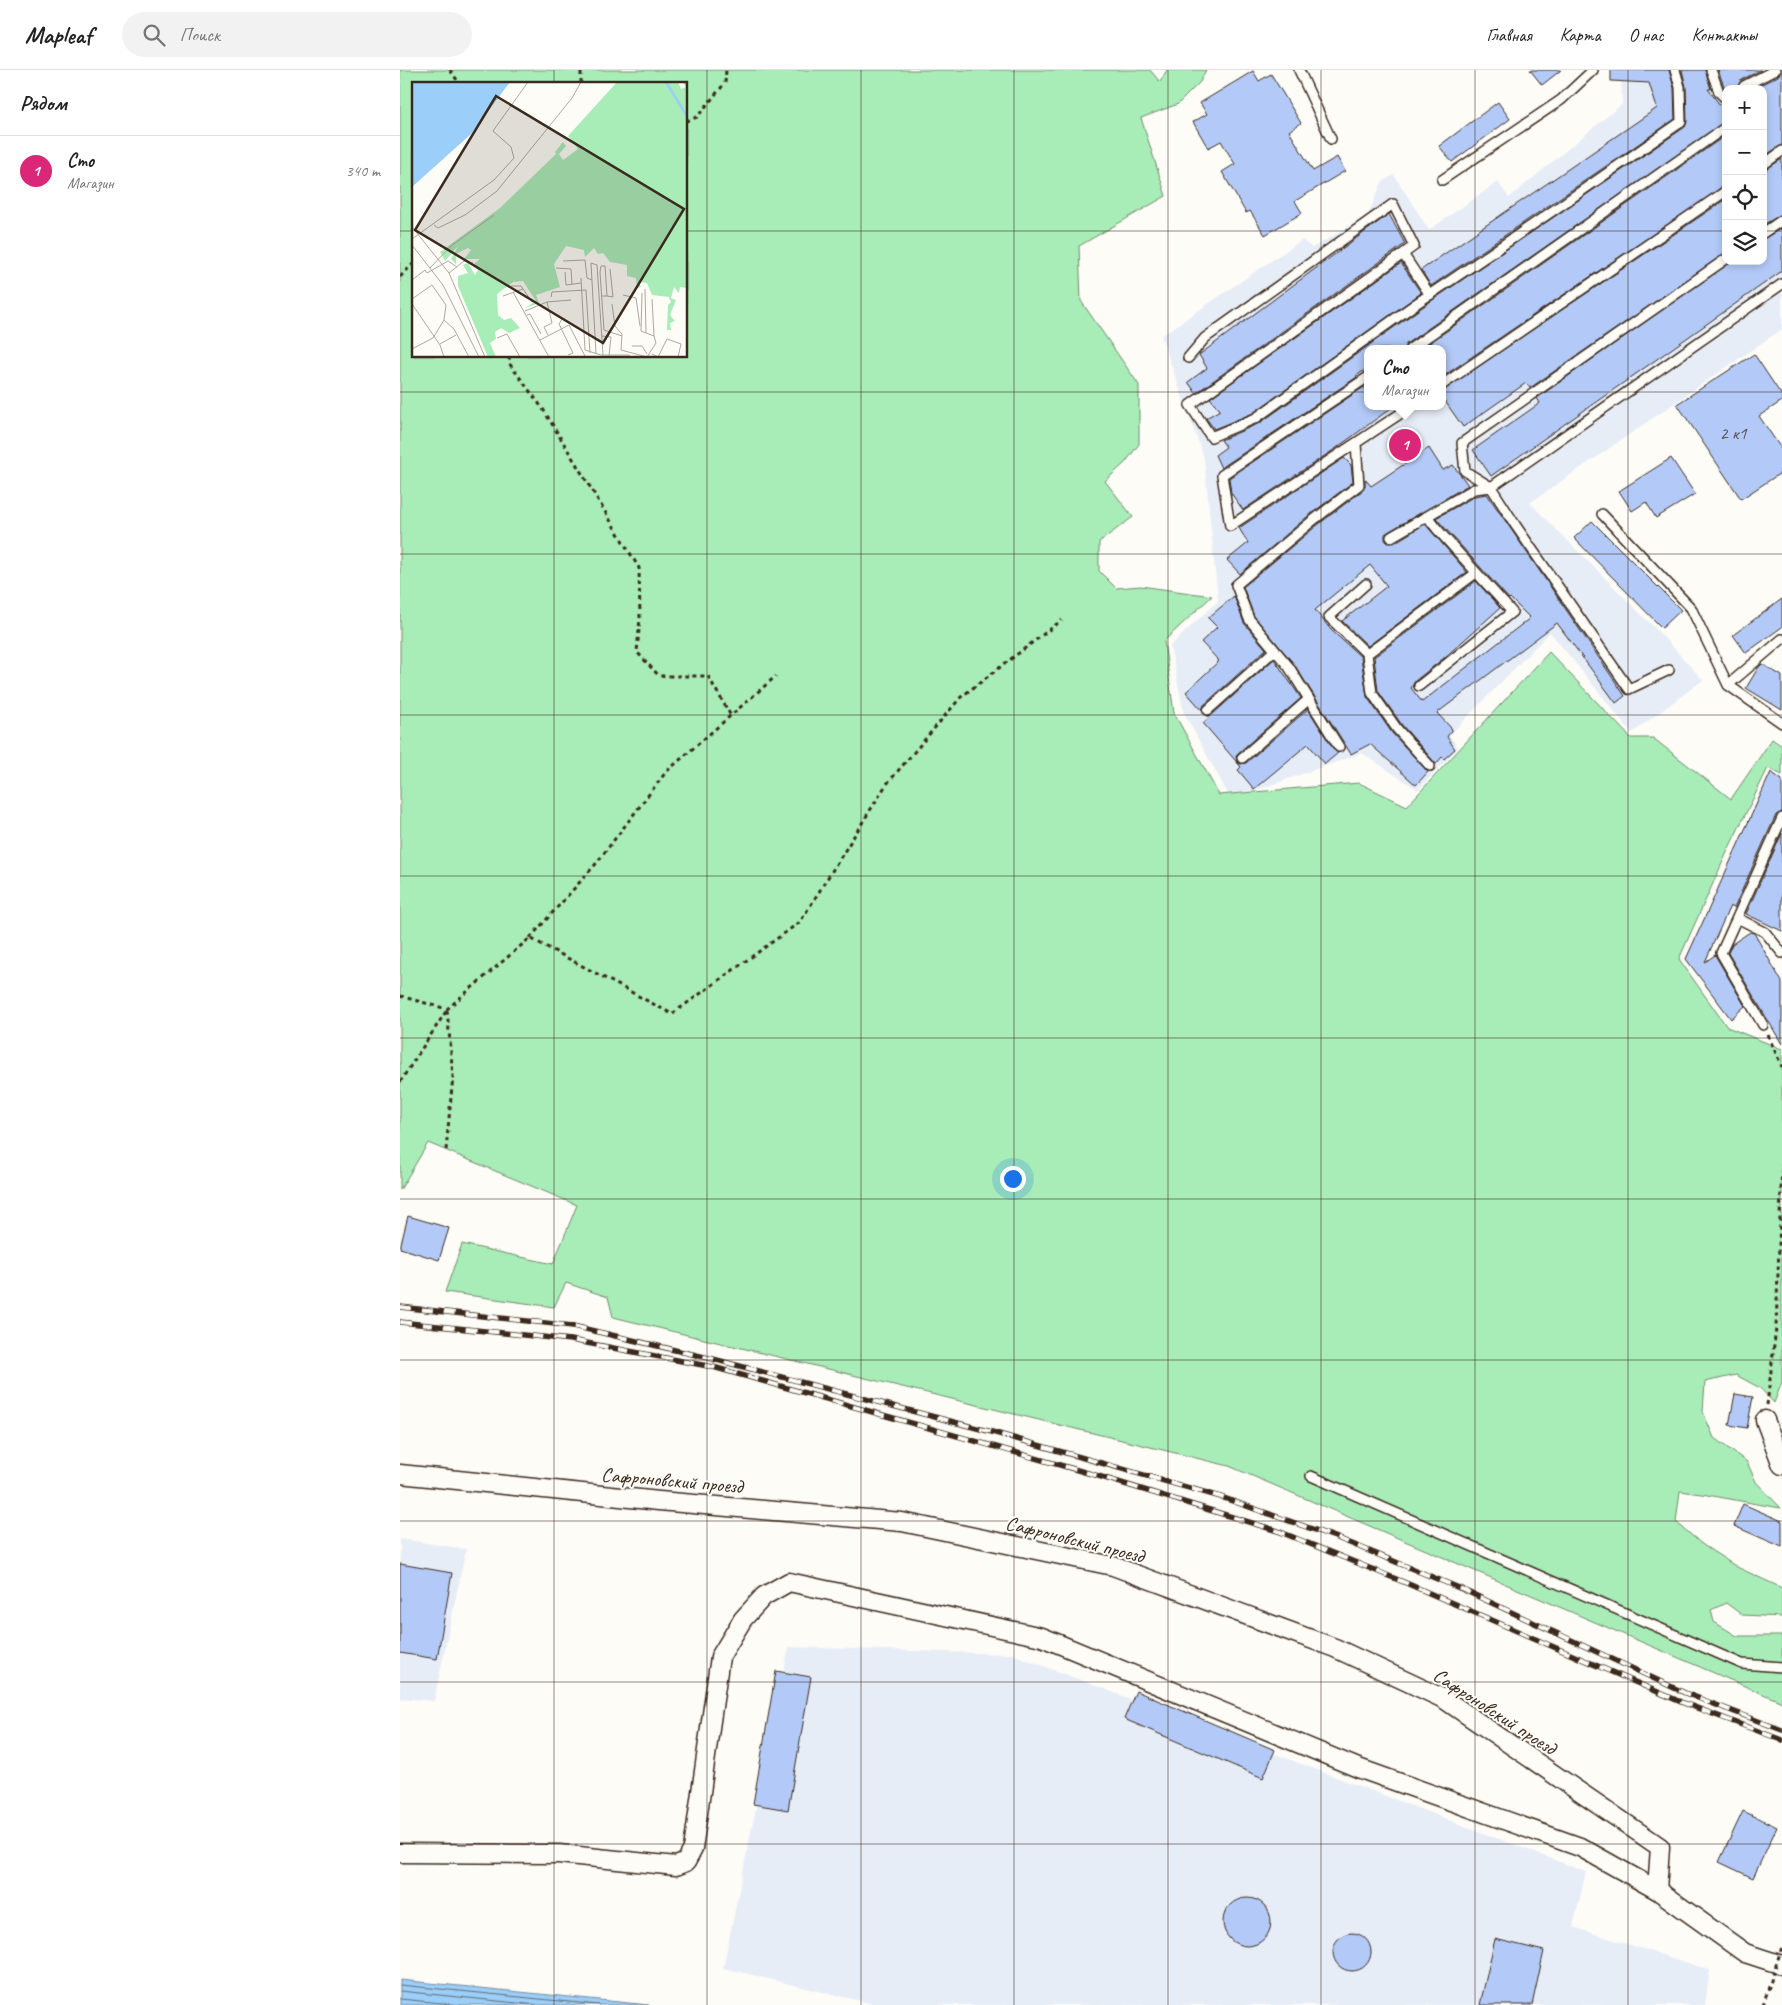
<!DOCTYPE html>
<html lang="ru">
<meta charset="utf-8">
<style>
body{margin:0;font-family:Caveat,sans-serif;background:#f2f2f2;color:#222}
.controls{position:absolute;right:15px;top:15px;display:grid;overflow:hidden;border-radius:10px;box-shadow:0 2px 8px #0003}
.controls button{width:45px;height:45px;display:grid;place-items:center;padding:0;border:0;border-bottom:1px solid #e0e0e0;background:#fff;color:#222;font:25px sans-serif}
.you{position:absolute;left:612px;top:1108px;width:18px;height:18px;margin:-12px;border:4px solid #fff;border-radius:50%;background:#1a73e8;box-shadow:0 0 0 8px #1a73e833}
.badge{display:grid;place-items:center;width:32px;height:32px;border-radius:50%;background:#db2777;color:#fff;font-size:16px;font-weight:700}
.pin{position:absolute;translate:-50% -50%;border:2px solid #fff;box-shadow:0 1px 5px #0006}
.popup{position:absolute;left:964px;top:275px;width:82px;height:65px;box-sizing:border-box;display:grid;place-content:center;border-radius:10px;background:#fff;filter:drop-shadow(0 1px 4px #0005);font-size:16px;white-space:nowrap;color:#767676}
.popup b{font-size:19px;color:#222}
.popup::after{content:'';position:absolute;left:50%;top:100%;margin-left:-10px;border:10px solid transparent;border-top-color:#fff}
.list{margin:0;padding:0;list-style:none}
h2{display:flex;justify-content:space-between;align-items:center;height:65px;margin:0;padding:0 20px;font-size:21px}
h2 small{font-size:16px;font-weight:400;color:#767676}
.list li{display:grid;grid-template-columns:32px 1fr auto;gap:15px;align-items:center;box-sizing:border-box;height:70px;padding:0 20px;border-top:1px solid #e0e0e0}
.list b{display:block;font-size:19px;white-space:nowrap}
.list p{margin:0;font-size:16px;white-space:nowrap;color:#767676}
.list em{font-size:16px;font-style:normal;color:#767676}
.icon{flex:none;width:28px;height:28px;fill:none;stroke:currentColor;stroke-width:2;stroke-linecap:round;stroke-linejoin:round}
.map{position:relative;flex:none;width:1382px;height:1935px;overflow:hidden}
header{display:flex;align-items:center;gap:30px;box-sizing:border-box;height:70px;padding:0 25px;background:#fff;border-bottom:1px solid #e0e0e0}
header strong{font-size:24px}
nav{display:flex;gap:28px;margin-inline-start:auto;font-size:18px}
.search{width:350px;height:45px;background:#f2f2f2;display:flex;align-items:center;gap:12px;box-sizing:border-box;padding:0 18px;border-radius:28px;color:#767676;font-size:19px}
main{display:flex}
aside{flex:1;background:#fff}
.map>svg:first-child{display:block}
</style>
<header>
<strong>Mapleaf</strong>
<div class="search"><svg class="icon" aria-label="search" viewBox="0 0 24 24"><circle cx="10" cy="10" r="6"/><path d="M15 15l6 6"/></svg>Поиск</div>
<nav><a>Главная</a><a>Карта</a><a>О нас</a><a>Контакты</a></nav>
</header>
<main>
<aside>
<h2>Рядом<small></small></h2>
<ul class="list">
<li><span class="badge">1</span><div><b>Сто</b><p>Магазин</p></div><em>340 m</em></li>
</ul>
</aside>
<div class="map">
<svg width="1382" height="1935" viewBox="0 0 1382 1935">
<rect width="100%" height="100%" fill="#fdfcf7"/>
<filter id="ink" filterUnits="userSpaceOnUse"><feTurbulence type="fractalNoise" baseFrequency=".02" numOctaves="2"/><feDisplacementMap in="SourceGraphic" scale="10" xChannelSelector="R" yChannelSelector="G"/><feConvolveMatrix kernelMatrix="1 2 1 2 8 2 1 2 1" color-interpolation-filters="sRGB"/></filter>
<g filter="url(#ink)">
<path fill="#e7edf7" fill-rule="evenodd" d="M1221,0h161v259l-252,174 127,127 46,50 -71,53 -82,-101 -100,103 8,13 -40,42 -56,-37 -108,38 -26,3 -44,-81 -14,-67 48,-45 -14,-143 -43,-122 141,-96 10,8 56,-33 14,-33 12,-7 35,55 69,-48 11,16 113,-94zM1326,19h37v172h-37zM968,279h74v57h-74z
M0,1469l66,10 -32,152 -34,-3z
M389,1577l223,7 574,218 -13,55 137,43 -5,35h-828l-154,-37z"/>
<path fill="#a8ecb8" stroke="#728b6b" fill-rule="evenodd" d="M0,0h750l10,12 7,-12h39l-6,12 -22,22 -37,14 25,78 -87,50 2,55 58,84v59l-14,19 -20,18 28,36 -34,25v29l17,17 25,-2 71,10 -48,45 10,72 45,82 140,-12 48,23 142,-154 82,86h22l78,61 41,-60 10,7v29l-14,-7 -40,82 -49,109 48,68 55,22v333l-8,21 -14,-15 -24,-13 -31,7 -2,30 11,26 33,24 9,20 25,26c-34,-5 -67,-13 -101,-17l-4,31 27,23 34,22 45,21v29l-40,-2 -16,-12 -15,7 3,12 23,14h45v66l-553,-236 -616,-149 -5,-20 -42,-14 -12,24 -109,-15 17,-48 91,20 24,-59 -149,-62 -28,47zM14,14h272v272h-272z"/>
<path fill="#9bcef8" stroke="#758ca1" d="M0,1910l249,25h-249z"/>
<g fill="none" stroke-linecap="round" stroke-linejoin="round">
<path stroke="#616c75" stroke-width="1" d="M0,1915l199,20
M0,1921l136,14
M0,1929l61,6"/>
</g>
<path fill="#b3caf8" stroke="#3b2a1e" d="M1130,0h31l-19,15z
M1211,0h58l5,18 1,31 -244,167 -10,-16 236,-162 -8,-25 -38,-2z
M1282,0h23l6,19h-3l18,24v8l-320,223 -2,5h-36v19l-12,8 1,1 -136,91 -6,-13 11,-8 -5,-7 39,-17 161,-115 264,-181 2,-5 -1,-35z
M1318,0h43l-20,10 -4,9h-12z
M1382,0v75l-19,12v-68h-11l26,-13z
M853,1l6,10 12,-7 30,49 -12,8 24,40 24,-14 8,14 -50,30 7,12 -37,22 -15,-24 -4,2 -24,-41 13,-8 -14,-23 -13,7 -15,-26 14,-8 -7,-11z
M1098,32l12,17 -58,43 -13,-16z
M1326,65v50l-284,192v-28h-21z
M1382,89v55l-19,11v-54z
M1326,129v54l-196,135 -4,-5 -63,44 -21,-30v-6z
M989,144l16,30 -209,149 -8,-11 19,-14 -8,-13z
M1382,158v43l-291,205 -18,-26 67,-47 -3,-5 195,-137h31v-22z
M1001,193l20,30 -168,120 -39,16 -8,-11 14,-8 -10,-12z
M1354,284l28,42v5l-23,15 23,34v22l-41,27 -64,-95z
M964,317l4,6v13h26l-59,43 -92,61 -12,-17 -2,-15z
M1029,378l14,22 10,-5 15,20 -80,47 -3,2v6l3,3h6l31,-19 42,48 -99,74 -26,-25 45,-35 -17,-21 -55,45 16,20 30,27 6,40 25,36 36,39 -12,13 -46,-41 -19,10 -57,-90 -40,-48 -11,-29 72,-60 48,-37 2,-3v-8l6,7z
M944,388l7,7 2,17 -46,35 -67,57 -13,-14 21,-17 -9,-15z
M1271,388l24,36 -39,24 -10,-16 -14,9 -13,-20z
M1087,424l138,202 -9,7 -59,-80 -120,90 15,16 -5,8 8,12 -11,10 -2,-2 -6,7 -34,-39 -24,-34 -4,-34 102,-76 24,27 -56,50 -29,23 -4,7 11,14 108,-84 -20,-20 -1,1 -73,-81 39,-22z
M1192,451l89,89 -19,18 -88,-90z
M834,526l10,27 22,26 -62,56 -2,5 -16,-18 33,-31 -18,-19 16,-15 -9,-9z
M1382,529v28l-36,26 -13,-18z
M874,589l27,39 -63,55 -2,3 1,6 3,2 6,-1 62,-54 26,41 4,3 -13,11 -17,-20 -54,45 -16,-19 3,-3 -38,-44 6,-5 -1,-2 4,-1z
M1362,594l20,12v34l-36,-22 12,-20z
M1371,702l11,8v32l-6,3 -42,93 -4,-2 -25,56 10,-7 30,51 -14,13 -45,-60z
M1382,763v98l-36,-17z
M1350,862l4,1 28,49v62l-54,-91 4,-9z
M8,1146l41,12 -10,32 -39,-12z
M1335,1324l18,3 -6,31 -18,-3z
M1343,1434l39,17v26l-48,-21z
M0,1494l52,9 -15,86 -37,-6z
M376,1601l35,6 -23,133 -35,-6z
M736,1621l139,59 -12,28 -139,-59z
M1343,1741l34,16 -24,51 -34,-16z
M823 1852a24 24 0 1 1 48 0a24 24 0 1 1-48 0Z
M933 1882a19 19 0 1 1 38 0a19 19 0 1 1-38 0Z
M1095,1869l49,12 -12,54h-52z"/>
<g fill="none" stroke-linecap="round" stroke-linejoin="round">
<g stroke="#3b2a1e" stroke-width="12">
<path id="lane" d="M899,0l32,69
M1311,0l8,22 7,7
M1343,19l1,-3 31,-16
M1363,95l19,-14
M1042,110l119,-80 32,-30
M1363,163l19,-13
M1030,225l-27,-41 -213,151 21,32 45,-19 161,-115c89,-59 176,-120 264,-181l-1,-35 -5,-17
M1010,279l316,-222
M788,288l17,-20 188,-134 21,42 -11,8
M968,307l-146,98 8,51 182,-120
M1042,315l284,-194
M1202,444l89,94 37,77 54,38
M991,467l83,-48 17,-2 291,-203
M966,514l-37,33 38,37
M1269,600l-40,19 -113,-163 -25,-39 -26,-16 -3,-28 264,-184
M1328,615l54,-46
M1019,616l93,-74 -75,-83 -10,-13
M808,640l67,-60
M939,677l-50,-80 -40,-48 -13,-34 75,-63 48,-37 -3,-41
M842,688l67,-59
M1030,696l-33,-37 -25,-36 -5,-39 109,-81
M1337,848l28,14 17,21
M1363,955l-42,-72 61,-135
M911,1406l431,188 40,3"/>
</g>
<g stroke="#3b2a1e" stroke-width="21">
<path id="street" d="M1365,1350l17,45
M0,1404l259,27 243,21 211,44 222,82 109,51 216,148 -3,43
M0,1783l159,1 117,12 10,-4 7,-13 27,-192 23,-38 21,-23 25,-14 253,55 316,131 222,79 77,43 88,63 37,12"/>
</g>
<path stroke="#3b2a1e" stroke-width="3" stroke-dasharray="4 4" stroke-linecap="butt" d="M50,0l10,14
M181,14v-14
M286,51l11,-4 28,-34 1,-13
M0,207l14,-14
M109,286v7l34,46 96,159 1,50 -3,34 22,24h49l23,40
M130,868l65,-73 71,-93 110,-96
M0,926l47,13 83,-71 142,76 128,-92 86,-137 75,-88 101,-77
M1368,965l14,32
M0,1012l47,-72
M46,1080l7,-74 -6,-67
M1367,1335l9,-77 6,-164"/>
<use href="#lane" stroke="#fdfcf7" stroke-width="9"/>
<use href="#street" stroke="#fdfcf7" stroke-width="18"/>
<g stroke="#3b2a1e" stroke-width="5.5">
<path id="rail" d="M0,1237l173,19 140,33 279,73 229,65 114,40 129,53 221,103 97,37
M0,1252l171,18 142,27 382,108 183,56 128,52 275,119 101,38"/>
</g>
<use href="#rail" stroke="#fdfcf7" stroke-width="4" stroke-dasharray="11" stroke-linecap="butt"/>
<path stroke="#3b2a1e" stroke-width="3" stroke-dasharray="4 4" stroke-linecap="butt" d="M1363,1935l19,-58"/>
</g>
</g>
<path fill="none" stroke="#3b2a1e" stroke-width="1" stroke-opacity="0.55" d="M154,0v14M307,0v1935M461,0v1935M614,0v1935M768,0v1935M921,0v1935M1075,0v1935M1228,0v1935M0,161h14M286,161h1040M1363,161h19M154,286v1649M0,322h1382M0,484h1382M0,645h1382M0,806h1382M0,968h1382M0,1129h1382M0,1290h1382M0,1451h1382M0,1612h1382M0,1774h1382"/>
<g text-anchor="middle" stroke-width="4" stroke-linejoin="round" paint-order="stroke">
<g font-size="18" fill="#595254">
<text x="1333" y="369">2 к1</text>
</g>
<g font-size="20" fill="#3b2a1e" stroke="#fdfcf7">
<text transform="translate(272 1410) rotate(5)" y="7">Сафроновский проезд</text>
<text transform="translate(675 1469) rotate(14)" y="7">Сафроновский проезд</text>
<text transform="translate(1095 1641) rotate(33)" y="7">Сафроновский проезд</text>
</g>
</g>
<g transform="translate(12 12)">
<rect width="275" height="275" fill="#fdfcf7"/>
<path d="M205,0h61l3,7 5,-2 -4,-5h5v206l-7,-1 -1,6 -5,-6 -3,11 5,2 -6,15 5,6 -5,2 1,7h-4l1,-25 3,-3 -2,-5 -17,-2 -5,-12 -8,-1 2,5 -4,1 -1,-10 -9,-2v-11l-17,-3 -7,-9 -5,1 -4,-6 -9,9 -1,-7 -18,-4 -12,18 6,23 -24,8 3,8 -14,5 11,-7 -13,-20 -10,1 -16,12 1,21 6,5 7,-2 9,10 -11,5 -8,-5 -6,4 1,7 -6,4 6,14h-8l-30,-71v-10l10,-3 -5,-8 5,-2 7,12 3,-5 -4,-6 6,-5h-16l7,-9 -3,-2 -12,6v10l-5,-5 7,-13 -13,15 -5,-9 60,-44 56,-54 -1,-2 8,-10 3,4 -7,8 4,6 15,-11 -10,-13z" fill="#a8ecb8"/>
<path d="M0,0h98l-39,52 -59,53z" fill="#9bcef8"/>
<path fill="none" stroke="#9bcef8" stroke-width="2.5" d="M254,0l21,34"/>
<path fill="none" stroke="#afa8a0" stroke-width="1" d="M22,143l4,3 27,-13 32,-24 75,-93 9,-16M0,145l37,46 36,84M0,157l82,-59 20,-22 -3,-11 -18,-16 35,-49M0,163l31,40 36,72M151,179l22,-1 2,18 5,2M179,181l6,2 6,90M179,181l5,91M18,186l21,-22 43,-31M144,186l15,1 1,15M153,190l1,13 15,-2M37,191l15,-12 9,2M169,196l4,72 16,5h29M0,198l13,-10 2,3 21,-12 9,6M99,204h10l11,16M233,207l1,44M101,210l36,65M211,213l13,3 4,28M91,214l20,-7M190,214h5l-2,-30h-4l-1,6 4,58 18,6M195,214l6,1 -3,-28M139,215l1,-5 34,-2 4,63M0,217l20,-14 14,20 -2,15M240,217l2,37M135,220l5,21 -8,4 4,8M0,222l28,41 4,12M200,222l3,22 7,8 -1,16 26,7 9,-14 -2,-7 -13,-5 1,-38M113,229l22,-9 24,-2M115,233l3,-1 11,20M150,237l-3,5 14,29 -5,2M32,238l10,9 15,28M190,254l9,1 -2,19M85,256l10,-4 13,23M128,258l29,-15 16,31M28,262l16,-9M220,264h10l5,8M0,267l21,-11 11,-18M240,272l6,3 9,-18 14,5 -3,13"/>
<path fill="#3b2a1e" fill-opacity="0.15" stroke="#3b2a1e" stroke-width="2.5" d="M84,14l188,113 -81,134 -188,-113z"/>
<rect width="275" height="275" fill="none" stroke="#3b2a1e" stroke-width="2.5"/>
</g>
</svg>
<div class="controls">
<button>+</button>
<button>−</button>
<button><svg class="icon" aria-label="locate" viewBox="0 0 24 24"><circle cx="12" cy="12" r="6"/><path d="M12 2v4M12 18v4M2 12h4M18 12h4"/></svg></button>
<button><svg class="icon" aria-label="layers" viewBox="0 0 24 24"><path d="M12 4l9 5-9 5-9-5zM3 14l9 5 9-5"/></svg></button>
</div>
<div class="you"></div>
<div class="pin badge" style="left:1005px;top:375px">1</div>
<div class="popup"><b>Сто</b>Магазин</div>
</div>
</main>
